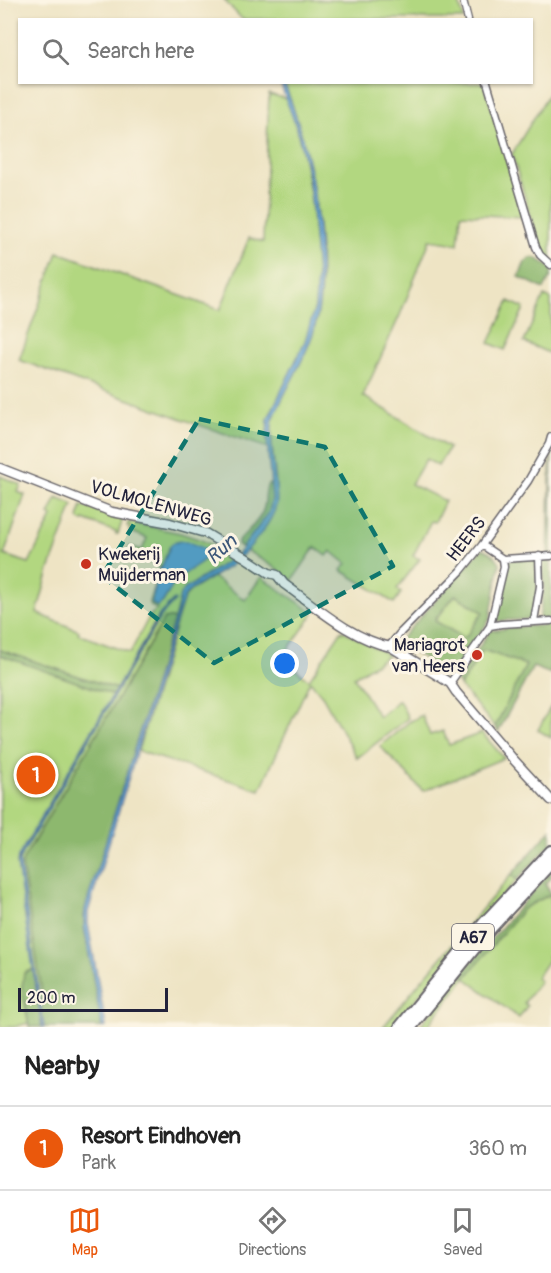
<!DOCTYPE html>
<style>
body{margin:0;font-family:Pangolin,sans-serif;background:#f2f2f2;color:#222}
.scale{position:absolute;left:18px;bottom:15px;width:150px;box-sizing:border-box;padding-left:6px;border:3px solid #22223b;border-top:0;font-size:16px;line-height:21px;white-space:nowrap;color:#22223b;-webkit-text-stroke:4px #fcf5e5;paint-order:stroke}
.you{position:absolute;left:285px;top:664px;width:21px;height:21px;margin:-15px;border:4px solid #fff;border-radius:50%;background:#1a73e8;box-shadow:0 0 0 9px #1a73e833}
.badge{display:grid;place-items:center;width:39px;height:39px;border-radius:50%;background:#ea580c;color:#fff;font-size:20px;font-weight:700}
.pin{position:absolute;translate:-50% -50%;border:3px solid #fff;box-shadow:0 2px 6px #0006}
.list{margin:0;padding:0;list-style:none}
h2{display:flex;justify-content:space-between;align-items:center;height:78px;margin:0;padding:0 24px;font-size:26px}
h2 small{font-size:20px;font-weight:400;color:#767676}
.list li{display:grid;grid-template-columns:39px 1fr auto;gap:18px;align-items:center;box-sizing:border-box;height:84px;padding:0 24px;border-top:2px solid #e0e0e0}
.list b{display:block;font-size:22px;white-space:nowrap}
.list p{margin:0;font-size:20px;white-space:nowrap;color:#767676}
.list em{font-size:20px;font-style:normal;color:#767676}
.icon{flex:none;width:33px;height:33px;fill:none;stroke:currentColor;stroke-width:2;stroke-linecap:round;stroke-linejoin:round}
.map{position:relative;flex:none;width:551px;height:1027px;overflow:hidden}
.search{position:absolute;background:#fff;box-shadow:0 2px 4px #0004;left:18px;right:18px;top:18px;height:66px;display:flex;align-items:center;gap:15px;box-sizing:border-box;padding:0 21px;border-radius:0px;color:#767676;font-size:22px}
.sheet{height:162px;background:#fff}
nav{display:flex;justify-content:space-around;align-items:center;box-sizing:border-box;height:84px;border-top:2px solid #e0e0e0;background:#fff;font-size:16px;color:#767676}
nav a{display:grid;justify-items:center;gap:3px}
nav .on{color:#ea580c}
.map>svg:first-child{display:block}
</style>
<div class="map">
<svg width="551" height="1027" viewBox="0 0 551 1027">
<rect width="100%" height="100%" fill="#fcf5e5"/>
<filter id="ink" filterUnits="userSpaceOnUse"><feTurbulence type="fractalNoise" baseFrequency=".0167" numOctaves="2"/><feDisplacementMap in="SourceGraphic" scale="12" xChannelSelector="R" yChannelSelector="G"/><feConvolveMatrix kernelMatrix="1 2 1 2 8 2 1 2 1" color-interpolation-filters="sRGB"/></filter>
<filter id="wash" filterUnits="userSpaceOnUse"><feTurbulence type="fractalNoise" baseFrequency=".008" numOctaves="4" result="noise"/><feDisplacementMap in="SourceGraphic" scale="24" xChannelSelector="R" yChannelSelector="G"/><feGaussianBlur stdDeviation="1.35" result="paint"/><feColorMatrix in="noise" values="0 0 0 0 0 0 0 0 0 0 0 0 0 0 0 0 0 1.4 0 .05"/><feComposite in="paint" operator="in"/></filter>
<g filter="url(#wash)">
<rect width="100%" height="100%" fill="#eee4c4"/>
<path fill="#b2d780" stroke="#6a7c5e" stroke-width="1.5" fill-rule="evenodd" d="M224,0h234l6,19h-222z
M284,83h200l39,134 -62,-3 -3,30 -28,-4 -30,75 -37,81 86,52 -11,18 -12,-7 -15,25 34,17 -10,21 -4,-1 -18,35 7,3 -23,30 4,4 -7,10 -53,-33 6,-6 -16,-13 -4,5 -12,-9 -23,34 -13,-11 -33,-20c8,-10 18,-19 24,-30 15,-26 -2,-69 2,-98 11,-29 28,-55 39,-84 11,-28 11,-60 9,-90 -4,-59 -14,-111 -36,-165z
M549,93l2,2v167l-6,-6 -7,-14 -26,-88z
M269,94l18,5c16,45 24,90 28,137 2,23 3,47 0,70 -2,11 -5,21 -8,32l-39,81 -1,16 1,13 -66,-22 -183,-66 39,-108 162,58 29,-72 14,4z
M544,296l7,3v55l-27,-12z
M509,301l15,7 -19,42 -16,-7z
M0,476l21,9 -3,7 7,3 -21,60 25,8 23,-46 -3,-2 8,-17 16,7 -24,65 -12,43 42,18 -1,3 52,19 19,-36 8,-8 -5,-2 -3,-5 11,-36 -32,-13 2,-6 12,3 5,-12 -18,-7 1,-4 -3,-1 1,-4 52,11 21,7 15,7 5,5 12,6 -48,31 -8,18 -3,12 -4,-1 -6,1 -136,232 11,117 4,32h-2l2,19 -29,8h-14v-375l116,40 44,-75 14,-17 -14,14 -43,75 -117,-39zM173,543l32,6 2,8 -31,23 -13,22 -5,4 1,-33 11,-27z
M82,506l41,13 -5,15h-2v-2l-32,-12 -1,2 -4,-2 -1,-2z
M213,577l32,23 16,-23 53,36 -32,45 27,22 33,-50 47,25 -35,22 25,40 20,-17 9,18 -51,40 -34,-61 -13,-16 -50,109 -122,-39 46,-153 6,-7z
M455,595l28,17 -17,25 -2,1 -29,-17z
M483,650l43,15 -31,62 -35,-41z
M551,706v32l-13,-8z
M422,715l8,20 13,-4 6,14 33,-12 22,25 -81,33 -43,-45 29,-24z
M511,875l6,5 -57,64 -66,83h-11l33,-40z
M551,894v61l-3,1 1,3 -13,19 4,3 -16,22 3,3 -8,12 -54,-40 -38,49h-8l43,-52 3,3 59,-70z"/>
<path fill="#8db86e" stroke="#586d54" stroke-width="1.5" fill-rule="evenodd" d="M530,258h6l15,10v8l-7,13 -25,-12 6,-15z
M551,444v110h-3z
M268,484h3c1,6 2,13 1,19 -2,17 -19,32 -29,45l-5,-3v-4c9,-10 23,-21 26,-34 2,-8 0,-16 4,-23z
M482,549c7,1 15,8 18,14l-10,56 -39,58 -11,-10 -43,-24zM455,595l28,17 -17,25 -2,1 -29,-17 1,-3z
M511,559h25l2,30 -7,30 -35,2 11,-58z
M543,559h8v60l-12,1 5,-33z
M170,618l4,1 -90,296v11l18,101h-58l-4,-27 3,-1 -21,-134 1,-5 141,-241z
M551,625v49l-18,-7 -35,65 -3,-5 31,-62 -43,-15 -23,36 -4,-5 34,-50 24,-4z
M0,650l117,39 -4,6 -113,-40z
M551,830v14l-34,36 -6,-5z
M551,871v7l-6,6 6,10 -27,14 -59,70 -3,-3 1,-3z
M33,969l9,58h-13l-7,-40 2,-14z"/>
<path fill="#63a4d6" stroke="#426388" stroke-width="1.5" d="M280,83h4c21,52 32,104 35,160 2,30 3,58 -5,87 -9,31 -30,60 -42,92 -3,25 4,52 5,78 0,18 -32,55 -47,66 -14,9 -29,17 -43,27l-3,5 -5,14 -91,300v12l18,103h-4l-18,-101 1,-17 92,-298 3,-16 5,-6 52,-34 32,-42 3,-14 -5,-58 1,-22 37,-78 10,-34 2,-31 -6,-78 -4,-27 -10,-42z
M180,541h7l18,8 2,9 -31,22 -13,22 -5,4h-3l-4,-4 8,-29 11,-27 3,-3z
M174,600l1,1 -15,16 -141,243 25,167h-2l-25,-163 1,-7 142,-243z"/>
</g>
<g filter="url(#ink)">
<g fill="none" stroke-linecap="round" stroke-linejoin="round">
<g stroke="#69666b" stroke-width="9">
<path id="street" d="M463,0l5,20
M487,82l49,165 4,8 11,10
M482,545l21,14 48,-3
M534,621l6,-35 -1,-30
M490,626l11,-2 50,-3
M391,647v-3l10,-12 60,-61 21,-26 46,-64 21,-37 2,-7
M450,683l40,-57 14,-59 -1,-8"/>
</g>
<g stroke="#69666b" stroke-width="11">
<path id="secondary" d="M0,468l112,44 58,11 35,10 38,23 26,17 8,2 7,9c31,22 69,56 107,63l59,36 6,9 58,68 37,40"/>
</g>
<g stroke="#69666b" stroke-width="14">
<path id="highway" d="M400,1027l84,-104 67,-72
M411,1027l79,-98 61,-66"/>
</g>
<use href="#street" stroke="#fff" stroke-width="6"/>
<use href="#secondary" stroke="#fff" stroke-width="8"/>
<use href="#highway" stroke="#fff" stroke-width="10"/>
</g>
</g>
<path fill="#0f766e" fill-opacity="0.2" stroke="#0f766e" stroke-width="4.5" stroke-dasharray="12 8" stroke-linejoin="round" d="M199,419l126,28 68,119 -179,97 -112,-87z"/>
<g fill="#c8321e" stroke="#fcf5e5" stroke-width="2">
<circle cx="86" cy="564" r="6"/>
<circle cx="477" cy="655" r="6"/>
</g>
<g text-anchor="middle" stroke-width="6" stroke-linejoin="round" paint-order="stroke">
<rect fill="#fcf5e5" stroke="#63616e" stroke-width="1.5" x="452" y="924" width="42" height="26" rx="4.5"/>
<g font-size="16" font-weight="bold" fill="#22223b">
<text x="473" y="943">A67</text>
</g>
<g font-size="18" fill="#22223b" stroke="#fcf5e5">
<text transform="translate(151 503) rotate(16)" y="6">VOLMOLENWEG</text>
<text transform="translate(466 539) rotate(-52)" y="6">HEERS</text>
</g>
<g font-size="18" fill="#22223b" stroke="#fcf5e5" text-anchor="start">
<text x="98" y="560">Kwekerij<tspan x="98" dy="21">Muijderman</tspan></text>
<text x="465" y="651" text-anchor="end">Mariagrot<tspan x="465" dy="21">van Heers</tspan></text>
</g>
<g font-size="20" font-style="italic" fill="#3c5679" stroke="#fcf5e5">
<text transform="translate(221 549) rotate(-42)" y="7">Run</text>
</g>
</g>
</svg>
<div class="scale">200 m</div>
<div class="you"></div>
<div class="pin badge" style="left:36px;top:775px">1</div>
<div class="search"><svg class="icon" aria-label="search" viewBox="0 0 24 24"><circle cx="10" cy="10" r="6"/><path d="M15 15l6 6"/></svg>Search here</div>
</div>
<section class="sheet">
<h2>Nearby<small></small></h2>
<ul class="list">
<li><span class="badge">1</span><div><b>Resort Eindhoven</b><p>Park</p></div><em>360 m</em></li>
</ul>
</section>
<nav>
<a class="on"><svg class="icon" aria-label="map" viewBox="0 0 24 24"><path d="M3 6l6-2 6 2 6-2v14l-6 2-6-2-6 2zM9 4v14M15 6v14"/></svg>Map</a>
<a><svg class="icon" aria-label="directions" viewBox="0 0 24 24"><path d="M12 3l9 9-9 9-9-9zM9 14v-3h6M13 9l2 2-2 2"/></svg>Directions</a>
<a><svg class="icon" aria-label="saved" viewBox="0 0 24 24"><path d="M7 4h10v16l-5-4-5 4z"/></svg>Saved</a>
</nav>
